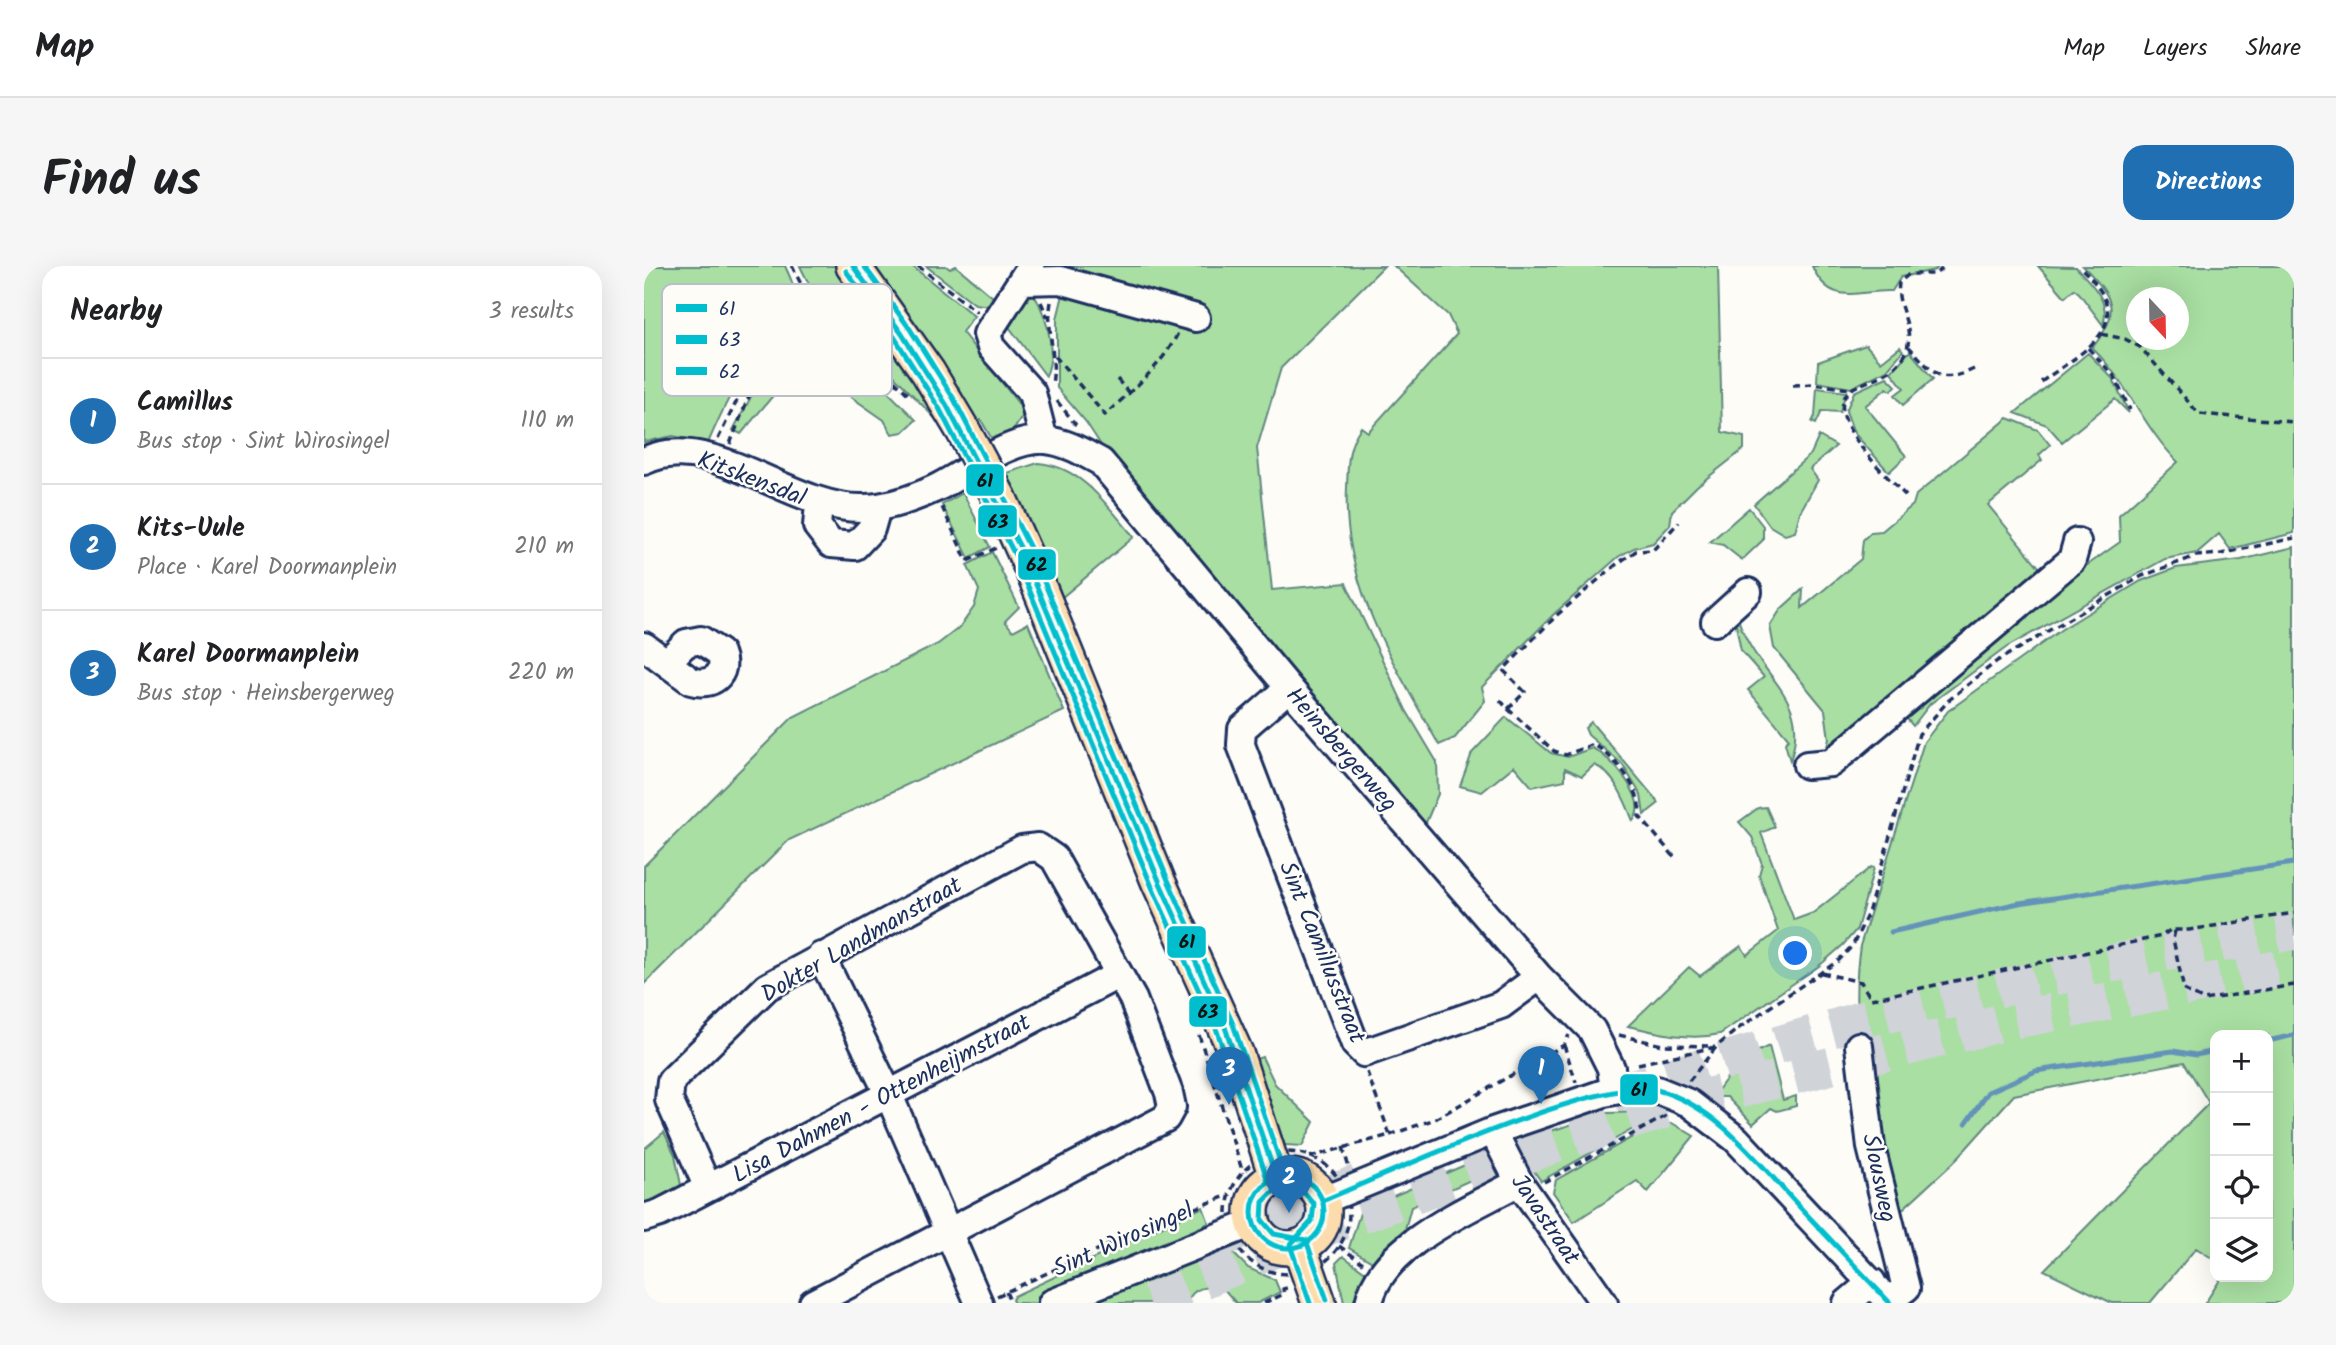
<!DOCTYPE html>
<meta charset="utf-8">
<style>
body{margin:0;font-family:Kalam,sans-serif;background:#f6f6f6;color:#202124}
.controls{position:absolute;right:21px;bottom:21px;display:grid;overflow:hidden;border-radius:14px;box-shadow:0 7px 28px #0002}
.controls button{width:63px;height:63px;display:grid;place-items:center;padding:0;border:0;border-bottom:2px solid #e0e0e0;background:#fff;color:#202124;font:35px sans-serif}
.compass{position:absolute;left:1482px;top:21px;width:63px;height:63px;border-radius:50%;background:#fff;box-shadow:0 7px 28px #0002;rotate:158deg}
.you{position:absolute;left:1152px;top:688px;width:24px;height:24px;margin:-18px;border:5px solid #fff;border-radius:50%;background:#1a73e8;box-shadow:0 0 0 10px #1a73e833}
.badge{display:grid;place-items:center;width:46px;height:46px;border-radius:50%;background:#1f6fb2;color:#fff;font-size:23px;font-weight:700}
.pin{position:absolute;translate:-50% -58px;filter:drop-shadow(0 2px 4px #0008)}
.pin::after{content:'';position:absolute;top:37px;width:24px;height:21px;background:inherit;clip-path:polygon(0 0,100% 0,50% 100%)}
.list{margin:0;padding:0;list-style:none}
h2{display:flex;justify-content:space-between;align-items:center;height:91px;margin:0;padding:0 28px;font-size:30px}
h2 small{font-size:23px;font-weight:400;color:#757577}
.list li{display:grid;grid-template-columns:46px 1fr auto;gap:21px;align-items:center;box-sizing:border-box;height:126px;padding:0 28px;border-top:2px solid #e0e0e0}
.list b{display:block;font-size:26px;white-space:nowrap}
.list p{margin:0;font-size:23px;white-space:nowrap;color:#757577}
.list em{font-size:23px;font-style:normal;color:#757577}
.icon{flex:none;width:38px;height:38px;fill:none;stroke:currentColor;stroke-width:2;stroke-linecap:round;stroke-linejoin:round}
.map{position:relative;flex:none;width:1650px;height:1037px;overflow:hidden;border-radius:21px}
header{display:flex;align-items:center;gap:42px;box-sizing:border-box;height:98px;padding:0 35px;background:#fff;border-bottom:2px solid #e0e0e0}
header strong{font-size:33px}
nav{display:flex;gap:38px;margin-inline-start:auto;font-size:24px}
.intro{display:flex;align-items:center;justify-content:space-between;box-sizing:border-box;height:168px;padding:0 42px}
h1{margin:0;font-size:49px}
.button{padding:18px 32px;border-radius:21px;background:#1f6fb2;color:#fff;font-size:24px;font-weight:700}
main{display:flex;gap:42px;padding:0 42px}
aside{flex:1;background:#fff;border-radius:21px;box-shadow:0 7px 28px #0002}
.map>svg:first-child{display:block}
</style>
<header>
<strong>Map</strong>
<nav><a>Map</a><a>Layers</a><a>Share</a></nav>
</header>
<div class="intro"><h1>Find us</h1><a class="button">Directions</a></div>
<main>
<aside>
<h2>Nearby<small>3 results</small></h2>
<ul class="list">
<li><span class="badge">1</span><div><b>Camillus</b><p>Bus stop · Sint Wirosingel</p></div><em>110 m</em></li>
<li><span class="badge">2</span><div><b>Kits-Uule</b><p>Place · Karel Doormanplein</p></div><em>210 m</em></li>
<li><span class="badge">3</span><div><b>Karel Doormanplein</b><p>Bus stop · Heinsbergerweg</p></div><em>220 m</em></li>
</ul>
</aside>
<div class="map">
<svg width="1650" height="1037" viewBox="0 0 1650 1037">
<rect width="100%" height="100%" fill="#fdfcf7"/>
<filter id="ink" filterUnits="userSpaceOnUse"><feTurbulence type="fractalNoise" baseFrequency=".0143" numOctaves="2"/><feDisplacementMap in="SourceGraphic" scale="14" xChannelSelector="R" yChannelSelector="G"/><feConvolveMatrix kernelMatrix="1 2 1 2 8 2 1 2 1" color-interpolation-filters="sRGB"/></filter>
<g filter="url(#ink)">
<path fill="#a9dfa2" stroke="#628780" stroke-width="2" fill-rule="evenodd" d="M0,0h141c5,11 12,24 9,37 -4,16 -26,33 -36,47 -21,29 -36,61 -50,93l-35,-7 -29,6z
M156,0h35l35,46 77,119c-22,-23 -45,-48 -68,-70 -38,-37 -55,-44 -79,-95z
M225,0h43l62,50 -12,16 63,80 -12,19 -20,10 -12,-21 -8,3c-29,-57 -64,-107 -104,-157z
M282,0h20l4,3 6,-3 38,32 -4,8 -15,-2z
M426,0h314l-103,102 -24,80 15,142 74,-7 60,127 31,52 1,32 -16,38 -310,-370 -26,-40 -29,-34v-69z
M750,0h324l4,166 22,5v12l-47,37 -25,25 -2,14 -17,18 -19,5 -16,9 -64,57 -72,73 3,14 -30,37 -16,7c-46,-83 -97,-160 -92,-258 1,-23 0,-40 14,-60l7,5 89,-98 -9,-19z
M1168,0h127l-4,4 -34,7 -9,14c-32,-2 -61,18 -80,-25z
M1394,0l38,1c15,17 35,33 27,58l-24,-32 -5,-4 -9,8z
M1439,0h211v267l-64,16 -11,-15 -22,19 -32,6 -158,88 -77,57 -17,22 -11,-13 143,-118 75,-53 -1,-27 59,-53c-35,-35 -51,-81 -86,-114 30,-37 22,-50 -9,-82zM1492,32h42v42h-42z
M383,18c18,24 31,63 19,92l-40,-53z
M166,61h9l15,11 82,82 -13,12 -11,2 -8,-14 -83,-58 -60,72 -8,-4 33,-61z
M1222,79l15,17 19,-15 3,4 -16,19 -36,18 -34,-6 1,-20z
M1266,85l23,28 -30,26 -8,-10 9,-7 -13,-16z
M1444,87l25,26 16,34 -14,-14 -53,43 -15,-17 -32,-12z
M1243,111l9,9 -5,5 -4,-3 -22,18 41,50 -17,16 -35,-39 -8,-22 8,-19z
M1173,122l29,4 -6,20 -18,-1 -6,13 -4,-2 3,-6z
M1364,152l30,12 12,15 -11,10 3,5 -54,45 55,67 -220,191 6,-24 -4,-29 -51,-62 -4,-22 11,-17 22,-20 -1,19 59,-49 2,-19 8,-8 11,-1 31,-26 3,-10z
M1175,170l17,10 -26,23 8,11 -18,32 -5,20 -10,3 -15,-9 -16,-22 57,-50z
M394,197c44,3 70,44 96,74l-73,61 -54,-125z
M319,227l27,54 -21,11 -27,-53z
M1105,242l14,18v14l-21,20 -19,-15 -13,-3z
M1650,281v756h-89l17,-26h46v-242h-53v225l-19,-12 -46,55h-38l-68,-33 165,-167 -25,-41 -170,33 -60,67 -59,54c-21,-88 -49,-179 -35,-270l64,-204 24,-31 114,-82 79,-48 35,-13 65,-8z
M348,286l27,55 -14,14 8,10 15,-8 36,88 -275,129 -145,144v-118l149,-149 145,-73 22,-17 14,-20 5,-17 -12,-25z
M1090,349l4,3c17,59 75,76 52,143l-5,-18 4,-4 -41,-49 16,-13 -23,-26z
M862,451l45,36 17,4 24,-9c19,9 58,51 41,73 -7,-18 -19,-49 -39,-56l-12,11 -17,-8v12l-33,7 -18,-21 -32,26 -22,-6 12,-33z
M947,456l68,81 -15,12 -3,-20 -19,-31 -34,-29 -3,-7z
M1122,541l9,20 -14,6 33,87 19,-7 58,-46 3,1 -17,61 -14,16 -24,21 -99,68c-31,7 -62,-1 -92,-8l61,-59 11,9 41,-30 6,9 31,-24 -19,-56 3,-11 -10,-27 -13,-15 19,-14z
M1125,780l14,54 13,-4v10l-19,5 -6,-3 -18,16 -26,-27h-14l27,-37z
M618,791l13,27 39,38 -12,24 -17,-1 -32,-85z
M1000,846l12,4 -115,65 -26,-36 11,-6 81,-26z
M1028,857l22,13 -46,56 -11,-11 -63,41 -21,-30 3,-12 82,-46z
M20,866l11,23 6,30 -7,11 -30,14v-61z
M844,889l4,3 5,12 -2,16 -18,-9 -66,30 -10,37 -22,22 -30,-18 12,-38z
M621 948a23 23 0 1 1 46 0a23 23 0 1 1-46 0Z
M559,941l6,16 -173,80h-22l-2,-3 2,-4z
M577,985l2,4 9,-3 16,16 27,12 5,12 -22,11h-22l-13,-15c-16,-2 -30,-2 -36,15h-112l31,-14z
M699,990l28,20 -7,27h-20l-8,-40z"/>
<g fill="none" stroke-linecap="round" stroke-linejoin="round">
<path stroke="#6493b9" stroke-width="5" d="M1247,666l128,-29 275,-40
M1624,775l26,-6
M1322,857l22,-31 48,-21 137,-20 23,4 19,-4"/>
<path stroke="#d0d3d8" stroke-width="38" stroke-dasharray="38 19" stroke-linecap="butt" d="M969,828l255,-76 282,-63 144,-24
M575,973l139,-56
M506,1037l165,-72 254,-92 135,-41 304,-77 286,-55"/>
<g stroke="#1b2f5e" stroke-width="32">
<path id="minor" d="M387,0l-44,68 4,13 41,46 12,47
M378,15l38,-1 136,38
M0,195c67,-33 147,49 219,47 24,0 49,-9 71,-19 33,-15 74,-52 112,-49 20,2 38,13 55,22l188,226 250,289 53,53 19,38 3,22
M175,238l-2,22 14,18 24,2 16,-17 6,-21
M1071,356l33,-30
M0,380l47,35c20,6 38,-6 29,-28l-19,-13 -15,3 -19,19
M645,422l-47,41 -1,16 114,299 9,9 137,-48 38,-28
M1163,499l24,-2 241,-203 5,-18
M177,690l67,137 91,210
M1215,780l12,101 35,141 -18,13
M849,865l26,51 85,121
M64,922l-39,-88 2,-19 96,-94 255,-138 16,-2 16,11 79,141 36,94 3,14 -6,11 -353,185
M678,935l171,-70 111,-38 30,-6 23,3 32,13 47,36 154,164
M0,952l16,-5 458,-238
M408,1037l201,-80
M725,1037c11,-58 102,-94 150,-121
M1203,1037l25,-21"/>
</g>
<g stroke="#1b2f5e" stroke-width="38">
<path id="major" d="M209,0l75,106 37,62
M356,233l33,73 126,311 77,170 40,124
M608 946a36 36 0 1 1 72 0a36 36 0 1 1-72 0Z
M655,980l20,57"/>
</g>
<path stroke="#1b2f5e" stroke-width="3.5" stroke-dasharray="7 5" stroke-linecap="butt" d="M148,0l22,44 48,39 49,48
M274,0l59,46
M397,36l7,16
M407,36c-5,28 6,54 1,82
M1457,68l24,5 15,8 59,67 95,8
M1264,80c25,24 28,41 66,23
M1444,82l26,28 16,34
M411,90l50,59c26,-24 57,-49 73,-82
M473,113l12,14
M1397,116c49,-35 100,-59 38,-116
M1149,119l21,-1 36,5
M413,135l19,24
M74,173l44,-89 45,-49
M86,178l19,-48 25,-46 40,-40
M1262,230c-18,-19 -95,-89 -49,-110 18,-8 39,-13 48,-32 12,-27 -10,-45 -6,-71l10,-9h26l11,-8
M298,241l25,54 29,-13
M856,434l8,9 17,-17 -22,-22 54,-55 61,-52 18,-12 17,-1 26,-28
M864,443l46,42 12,4 27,-11c22,13 50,45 46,72l38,44
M1531,665l-2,8 11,51 20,10 90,-15
M1178,707l39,9 10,17 291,-63 8,-6h19l105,-17
M555,769l44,138
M975,769l43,10 46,1
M920,779l12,37
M994,798l77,-17
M1045,815l28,-35 22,-18 99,-67 15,-16 15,-32 51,-179 30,-34 48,-39 145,-85 54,-20 25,-2 73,-16
M746,869l45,-16 129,-74 5,-10
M699,881l6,21
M583 947a61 61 0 1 1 122 0a61 61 0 1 1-122 0Z
M666,891l80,-22 -23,-63
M900,916l122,-66
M695,980l24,17
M362,1026l5,11
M353,1030l157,-72 75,-29
M620,1037l20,-9 -1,-5 4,-1"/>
<use href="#minor" stroke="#fdfcf7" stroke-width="26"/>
<use href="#major" stroke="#fcdcac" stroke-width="33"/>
<g stroke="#1b2f5e" stroke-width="38" stroke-linecap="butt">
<path id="major-bridge" d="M321,168l35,65"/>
</g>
<use href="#major-bridge" stroke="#fcdcac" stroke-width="33"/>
<g stroke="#fdfcf7" stroke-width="10">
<path id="bus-1" d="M209,0l49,68 44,70 76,147 138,332 65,144 51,150
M608 946a36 36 0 1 1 72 0a36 36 0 1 1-72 0Z
M678,935c63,-26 279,-126 335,-111 58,15 100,71 138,112 32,34 63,67 95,101"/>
</g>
<g stroke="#fdfcf7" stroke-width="10">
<path id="bus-2" d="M202,5l49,67 44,70 76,147 137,332 65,144 51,150 6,5 28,4 12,14 -2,17 -22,24 20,58"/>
</g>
<g stroke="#fdfcf7" stroke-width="10">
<path id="bus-3" d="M220,0l46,63 44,70 76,149 138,332 65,144 52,152 -2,6 -20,20 -1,18 12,14 32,6 21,60"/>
</g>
<use href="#bus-1" stroke="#00becd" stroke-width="5"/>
<use href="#bus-2" stroke="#00becd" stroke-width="5"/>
<use href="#bus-3" stroke="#00becd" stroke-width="5"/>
</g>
</g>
<g text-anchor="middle" stroke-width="5" stroke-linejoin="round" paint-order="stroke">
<g font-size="24" fill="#1b2f5e" stroke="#fdfcf7">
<text transform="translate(108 212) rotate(21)" y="8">Kitskensdal</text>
<text transform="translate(698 483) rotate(49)" y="8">Heinsbergerweg</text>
<text transform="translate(217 673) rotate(-30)" y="8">Dokter Landmanstraat</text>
<text transform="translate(679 686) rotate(68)" y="8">Sint Camillusstraat</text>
<text transform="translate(237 832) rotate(-28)" y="8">Lisa Dahmen - Ottenheijmstraat</text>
<text transform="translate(1236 912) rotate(78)" y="8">Slousweg</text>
<text transform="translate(902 953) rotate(56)" y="8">Javastraat</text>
<text transform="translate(479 973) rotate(-24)" y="8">Sint Wirosingel</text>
</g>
</g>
<rect x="18" y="18" width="230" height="112" rx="10" fill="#fdfcf7" stroke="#b9bec9" stroke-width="2"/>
<rect x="32" y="38" width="31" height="8" fill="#00becd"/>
<rect x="32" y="69" width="31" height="9" fill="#00becd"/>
<rect x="32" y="101" width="31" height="8" fill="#00becd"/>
<g font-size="19" fill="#1b2f5e">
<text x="75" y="49">61</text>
<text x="75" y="80">63</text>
<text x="75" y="112">62</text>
</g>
<g stroke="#fdfcf7" stroke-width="2.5">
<rect x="321" y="197" width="40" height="34" rx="7" fill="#00becd"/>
<rect x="333" y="238" width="41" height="34" rx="7" fill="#00becd"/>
<rect x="373" y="282" width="40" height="33" rx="7" fill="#00becd"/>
<rect x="522" y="659" width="41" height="34" rx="7" fill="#00becd"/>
<rect x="544" y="729" width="40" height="33" rx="7" fill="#00becd"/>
<rect x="975" y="807" width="40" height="33" rx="7" fill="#00becd"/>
</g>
<g font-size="19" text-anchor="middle" font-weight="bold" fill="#111">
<text x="341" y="221">61</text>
<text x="354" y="262">63</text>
<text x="393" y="305">62</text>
<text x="543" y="682">61</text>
<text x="564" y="752">63</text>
<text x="995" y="830">61</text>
</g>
</svg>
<div class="controls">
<button>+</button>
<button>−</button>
<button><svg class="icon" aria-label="locate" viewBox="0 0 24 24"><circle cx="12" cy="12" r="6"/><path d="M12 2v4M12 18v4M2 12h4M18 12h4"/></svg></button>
<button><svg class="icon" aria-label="layers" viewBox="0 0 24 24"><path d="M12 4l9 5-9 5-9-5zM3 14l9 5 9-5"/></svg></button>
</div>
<svg class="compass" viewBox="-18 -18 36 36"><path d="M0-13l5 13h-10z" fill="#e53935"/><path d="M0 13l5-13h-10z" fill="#757577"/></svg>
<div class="you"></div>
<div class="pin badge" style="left:897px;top:838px">1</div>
<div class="pin badge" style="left:645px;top:947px">2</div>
<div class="pin badge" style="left:585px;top:839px">3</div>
</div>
</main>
